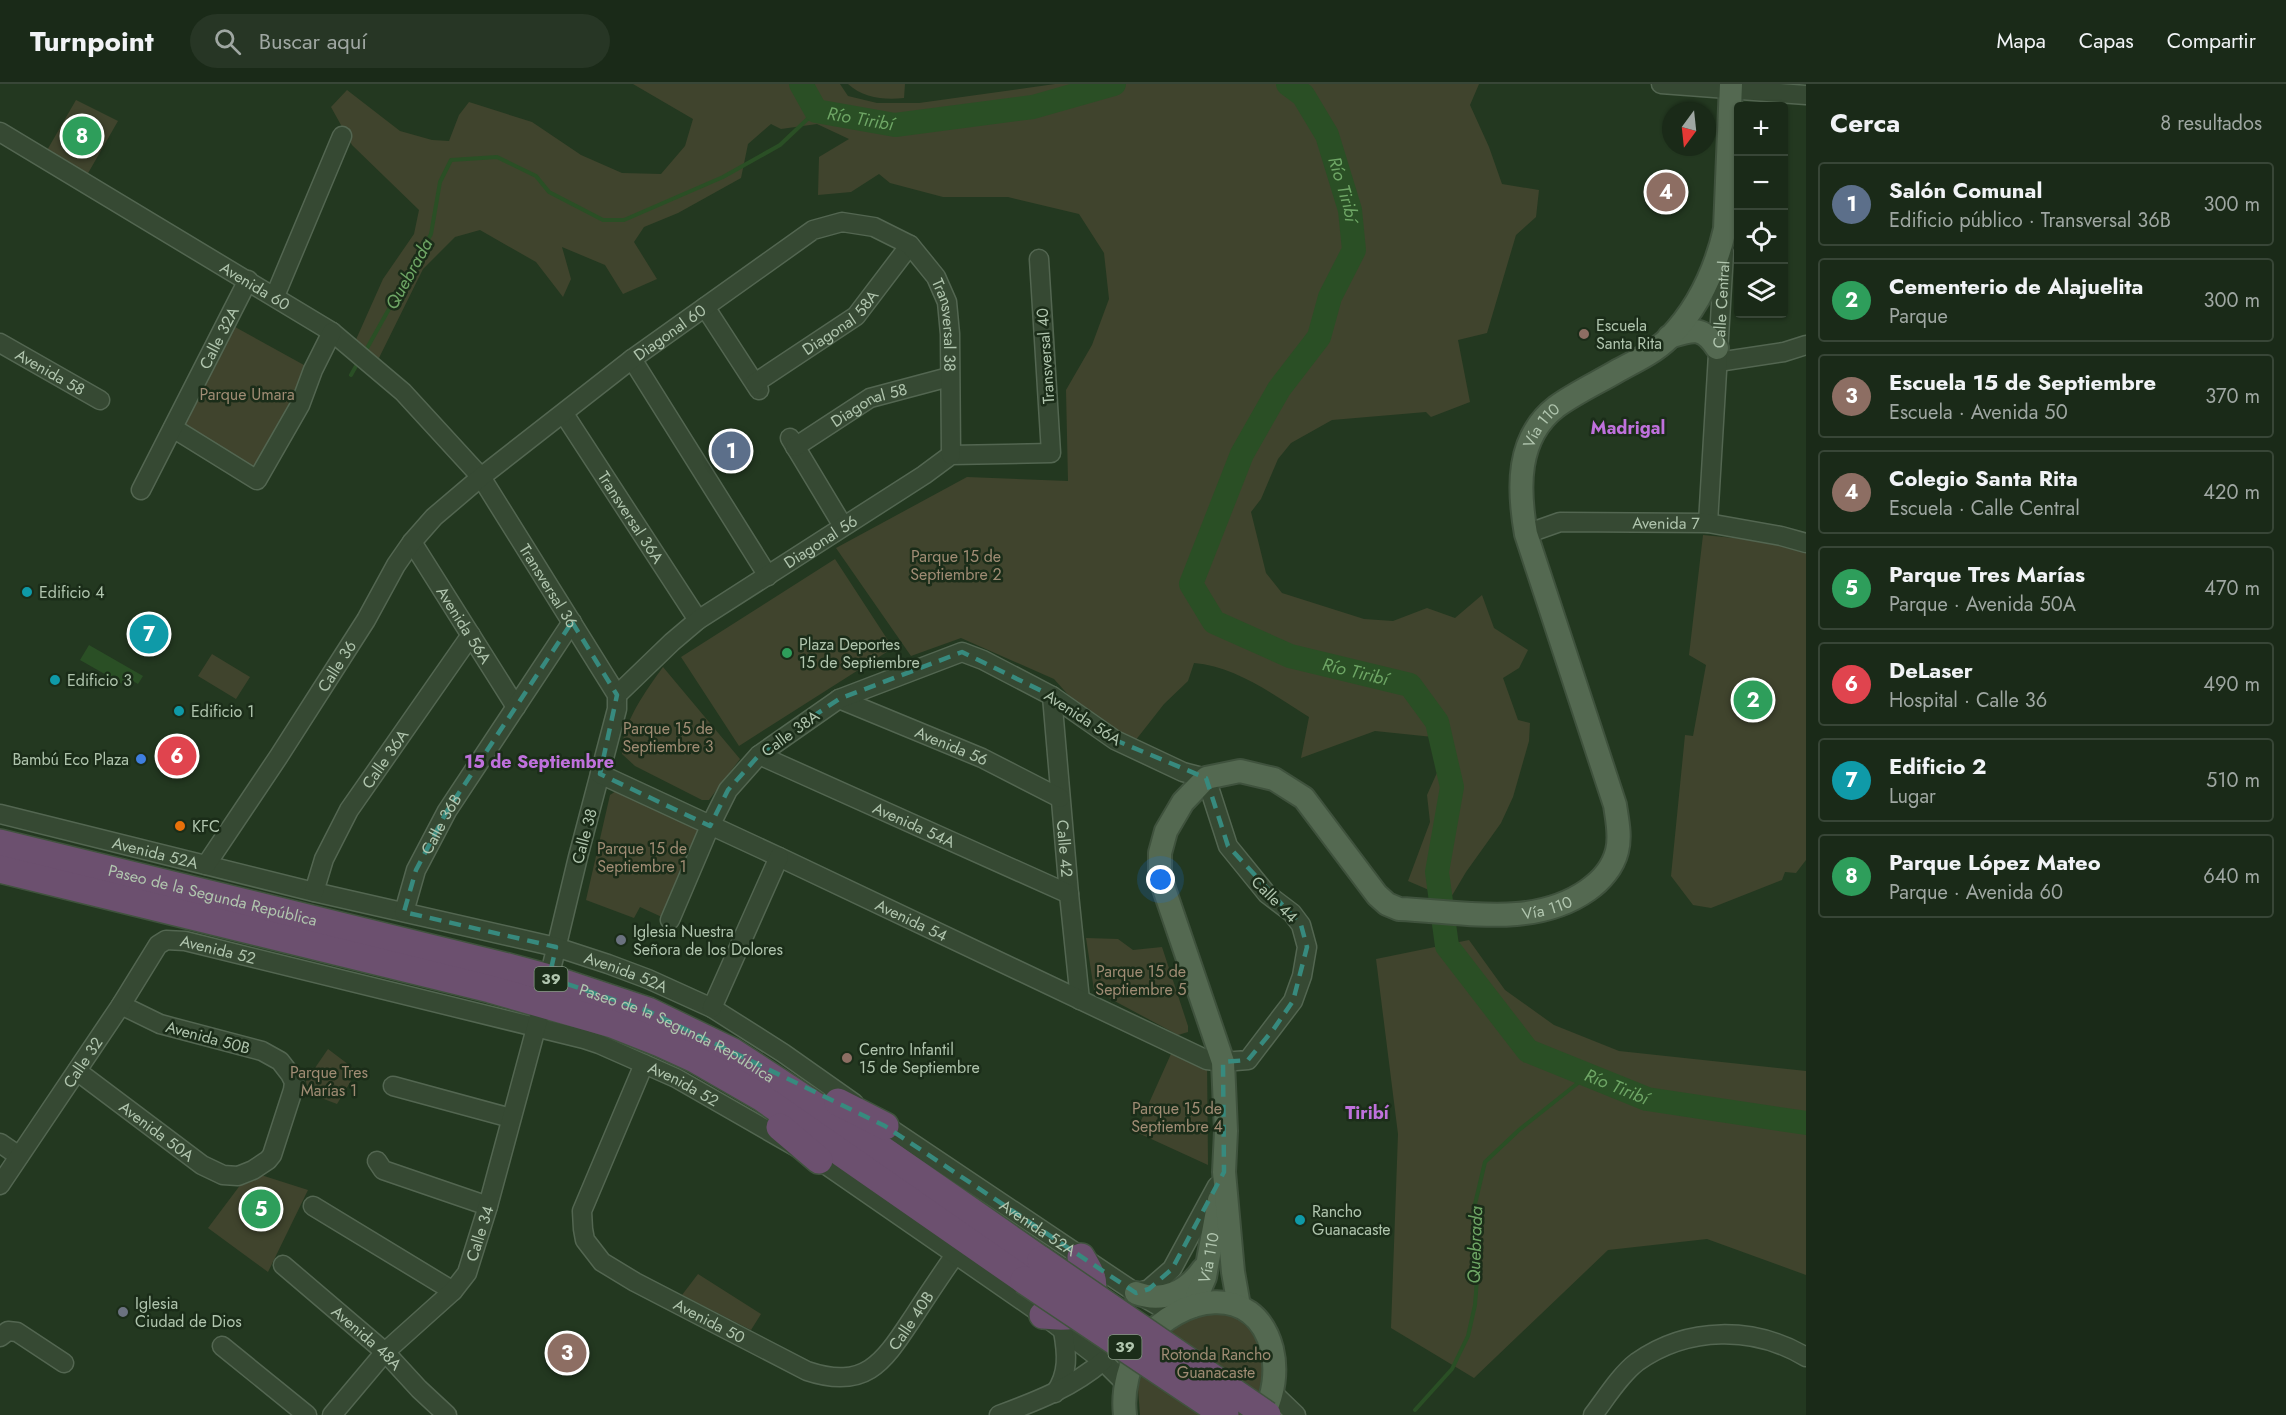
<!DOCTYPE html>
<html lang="es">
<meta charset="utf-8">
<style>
body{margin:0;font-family:Jost,sans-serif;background:#273625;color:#f1f3f6}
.controls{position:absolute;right:18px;top:18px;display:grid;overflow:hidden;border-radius:6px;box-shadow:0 2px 4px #0004}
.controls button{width:54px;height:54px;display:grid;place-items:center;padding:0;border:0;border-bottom:2px solid #384637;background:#1a2a18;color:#f1f3f6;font:30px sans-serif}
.compass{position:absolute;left:1662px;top:18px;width:54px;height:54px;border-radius:50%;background:#1a2a18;box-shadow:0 2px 4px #0004;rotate:195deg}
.you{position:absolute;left:1161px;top:796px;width:21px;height:21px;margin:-15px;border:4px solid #fff;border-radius:50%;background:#1a73e8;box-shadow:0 0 0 9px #1a73e833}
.badge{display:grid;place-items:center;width:39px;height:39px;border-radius:50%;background:#89fa7e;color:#fff;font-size:20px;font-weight:700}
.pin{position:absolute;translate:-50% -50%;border:3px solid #fff;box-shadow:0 2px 6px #0006}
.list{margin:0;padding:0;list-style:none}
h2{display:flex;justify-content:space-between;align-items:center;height:78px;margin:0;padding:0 24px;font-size:26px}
h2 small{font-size:20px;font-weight:400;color:#9fa7a2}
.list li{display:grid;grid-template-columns:39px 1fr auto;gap:18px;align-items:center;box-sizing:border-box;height:84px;margin:0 12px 12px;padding:0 12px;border:2px solid #384637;border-radius:6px}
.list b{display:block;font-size:22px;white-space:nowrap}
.list p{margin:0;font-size:20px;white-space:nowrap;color:#9fa7a2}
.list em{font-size:20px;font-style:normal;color:#9fa7a2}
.icon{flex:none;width:33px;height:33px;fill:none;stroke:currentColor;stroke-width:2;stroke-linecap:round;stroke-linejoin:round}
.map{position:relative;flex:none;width:1806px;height:1331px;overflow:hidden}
header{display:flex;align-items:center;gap:36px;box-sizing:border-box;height:84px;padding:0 30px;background:#1a2a18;border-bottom:2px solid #384637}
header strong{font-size:28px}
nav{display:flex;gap:33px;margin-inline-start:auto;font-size:21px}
.search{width:420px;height:54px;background:#273625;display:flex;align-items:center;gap:15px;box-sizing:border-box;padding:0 21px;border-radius:33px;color:#9fa7a2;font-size:22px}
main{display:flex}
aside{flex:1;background:#1a2a18}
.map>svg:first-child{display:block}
</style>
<header>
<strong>Turnpoint</strong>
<div class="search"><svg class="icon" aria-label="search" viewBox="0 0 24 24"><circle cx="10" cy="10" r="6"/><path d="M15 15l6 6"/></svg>Buscar aquí</div>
<nav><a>Mapa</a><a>Capas</a><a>Compartir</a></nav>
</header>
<main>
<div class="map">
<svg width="1806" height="1331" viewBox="0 0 1806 1331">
<rect width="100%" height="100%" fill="#233820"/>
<path fill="#40442d" d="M633,0h207l8,12 29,7h42l136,-19h424l-9,21 19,42 13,37 37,6 -3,27 -20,18 -29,98 -29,7 12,62 -39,15 -5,-5 -94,8 -41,23 -13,16 -17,40 -10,13 15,61 16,20 82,26 29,2 34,-13 28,10 27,-23 12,33 34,22 -9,18 -16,10 15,42 12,3 -1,18 -16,56 -12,26 -35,49 -16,27 -42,-18 22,-59 -3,-27 13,-29 -7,-29 -58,-6 -74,27 8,-41c-35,-22 -74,-51 -115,-54l-6,18 -24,23 -29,37 -48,-25 -33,-37 -93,-41 -50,18 -75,-108 131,-71 101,4 -2,-91 26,-45 17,-46 -5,-46 -25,-39 -71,-17h-65l-53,-14 -11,-9 -28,18 -33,3 1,-38 30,-18 -32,-15 -36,5 -10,-5 -23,20 -7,34 -63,35 -34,14 -10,15 23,37 -34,15 -18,-29 -43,-18 9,32 -8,18 -27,-35 -56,-32 -25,7 -32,32 -48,97 -21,-22 29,-65 31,-45 5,-24 -67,-65 -21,-38 16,-17 53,41 32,9 17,1 10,-26 10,-13 63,20 49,33 41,18 39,1 24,-28 8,-27z
M848,0h57l-1,14c-20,2 -41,0 -56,-14z
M76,16l42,21 -31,54 -41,-23z
M226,238l87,48 -56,110 -84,-52z
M1703,451l82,8 21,9v308l-10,13 -11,-1 -3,8 -71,28 -18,-3 -22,-29 14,-141 8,1 13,-71 -17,-10z
M835,475l58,89 -154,98 -58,-89z
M212,570l38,23 -14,22 -38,-23z
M663,583l77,92 -31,41h-7l-67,-34 -13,-12c-2,-28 25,-65 41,-87z
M616,707l88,40 -40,87 -24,-11 -6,11 -48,-18 24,-105z
M1086,854l32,1 15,11 29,-3 26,79v6l-10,3 -84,-45z
M1469,856l36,50 49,35 65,26 187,20v204l-99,-36 -99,11 -134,128 -83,-50 7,-194 -22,-175z
M1175,961l32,15 1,105 -72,-33z
M328,965l29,22 -20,33 -29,-11 -2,-12z
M261,1091l47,15 -40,82 -60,-44 33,-44z
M698,1190l63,40 -10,16 -69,-35z
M1205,1228l31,1 31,34 -1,39 -15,29h-111l-2,-26 4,-18 25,-36 12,-11z"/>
<path fill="#2a4f25" d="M89,561l54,31 -5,8 -10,-6 -4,7 -44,-25z"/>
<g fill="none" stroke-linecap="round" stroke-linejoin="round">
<path stroke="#2a4f25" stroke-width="4" d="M366,266l65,-116 9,-52 11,-22 46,-3 39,19 13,16 54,28h21l99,-43 57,-32 36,-34
M351,291l5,-9
M1415,1326l37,-41 16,-33 7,-31 4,-51 -4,-50 10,-42 34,-32 69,-55"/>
<g stroke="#2a4f25" stroke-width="24">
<path id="s1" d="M801,0l15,27 79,14 138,-18 81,-23"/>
<path id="s2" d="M1288,0l15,11 24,40 23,75 4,40 -24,47 -11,40 -40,52 -37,65 -51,130 23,38 76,34 120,29 27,37 15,65 -15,85 10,74 81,105 119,48 159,24"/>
</g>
<g stroke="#536651" stroke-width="21">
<g id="minor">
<path d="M1661,0l145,11"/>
<path id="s3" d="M0,48l332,200 71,60 78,85 136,218v14l-39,148 -29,121"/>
<path d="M275,212l67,-160"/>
<path d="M705,223l54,83"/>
<path id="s4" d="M0,259l100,57"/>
<path d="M632,275l136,217"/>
<path d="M1718,278l66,-10 22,-7"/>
<path id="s5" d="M755,299l101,-67 54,-71"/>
<path id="s6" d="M564,330l134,206"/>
<path d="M173,344l84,52 43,-75 13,-35 19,-38"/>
<path d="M790,354l53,88"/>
<path id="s7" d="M795,363l75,-49 79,-21"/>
<path id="s8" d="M141,406l107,-210"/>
<path id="s9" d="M1708,439l16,-270"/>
<path id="s10" d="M1526,450l34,-12 148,1 73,13 25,7"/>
<path id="s11" d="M412,458l104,165"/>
<path id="s12" d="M617,611l55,-53 26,-22 226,-145 27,-20 100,-2 -12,-194"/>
<path id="s13" d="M1052,612l17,198 11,106"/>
<path id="s14" d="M839,615l143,59 78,40"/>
<path id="s15" d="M759,671l310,139"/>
<path id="s16" d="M600,690l179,83 428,203 16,2 25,-2 45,-59 9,-25 5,-29 -6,-22 -9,-12 -25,-19 -39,-48 -22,-68 -23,-6 -68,-32 -63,-44 -69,-36 -21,-8 -123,47 -80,56 -31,35 -18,36 -40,94"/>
<path id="s17" d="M0,730l314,78 242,55 52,17 40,15 64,29 71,45 71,50"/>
<path id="s18" d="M206,781l73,-109 87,-136 30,-55 16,-23 22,-25 47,-40 151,-118 181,-129 29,-8 32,5 36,18 26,32 11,25 3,32 1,121"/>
<path id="s19" d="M314,808l10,-33 25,-49 122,-175"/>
<path id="s20" d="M404,828l12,-42 31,-59 125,-189"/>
<path d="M712,924l67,-151"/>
<path id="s21" d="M644,980l-62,147 1,18 2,11 17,22 33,20 172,89c60,20 77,-10 107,-55 13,-20 27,-41 41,-61"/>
<path id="s22" d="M77,987l125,94 21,10 15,1 15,-6 15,-10 4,-5 21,-65 1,-8 -4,-8 -10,-13 -18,-10 -102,-27 -39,-19"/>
<path d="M393,1002l118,32"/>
<path id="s23" d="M876,1035l260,174 38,22"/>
<path d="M0,1059l19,13"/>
<path d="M377,1077l6,9 105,36"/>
<path id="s24" d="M0,1101l121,-180 37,-60 8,-5 19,1 399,98 15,5 77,34 143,82 224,155 60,46 24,24"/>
<path d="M313,1122l140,85"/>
<path id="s25" d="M283,1181l102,87 34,37 28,26"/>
<path d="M1136,1209l13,-4 23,-20 45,-83"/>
<path d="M0,1253l8,-6 9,1 47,31"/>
<path d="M222,1262l85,69"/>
<path d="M1272,1308l24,23"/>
<path d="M1055,1309c14,-19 12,-40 8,-62"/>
<path id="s26" d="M332,1331l53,-63 68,-61 14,-18 21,-67 51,-189"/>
<path d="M999,1331c38,-14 74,-28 104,-54"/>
<path d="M1593,1331c13,-17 27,-40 44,-53 51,-36 117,-36 169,-5"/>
</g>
</g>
<g stroke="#3f523d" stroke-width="26">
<g id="major">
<path d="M1669,253c23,-7 33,-12 48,11"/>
<path d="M1136,1209c27,10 51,-1 67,-24"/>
<path id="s27" d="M1193,1222l12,-29 14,-77"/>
<path id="s28" d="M1239,1222l-6,-34 -9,-100 2,-41 -3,-69 -63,-185v-24l6,-22 17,-29 23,-24 34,-7 34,8 30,19 73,97 10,9 12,5c61,2 134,20 189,-19 13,-9 25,-23 29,-39 4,-15 0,-32 -2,-46l-89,-271c-8,-45 -10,-96 30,-127 19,-14 43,-25 63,-37 17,-9 36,-18 50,-32 29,-30 47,-70 56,-109l6,-145"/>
<path d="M1125,1331c-3,-24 4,-54 19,-74 35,-45 110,-61 128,8 5,21 2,46 -9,66"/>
</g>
</g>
<g stroke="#40533e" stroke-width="30">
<g id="highway">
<path id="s29" d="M0,759l504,123 45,12 99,33 85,41 147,96 161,112"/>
<path d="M0,785l490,120 122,35 48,19 35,16 66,38 263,183"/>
<path d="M838,1018l47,24"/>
<path d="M780,1043l39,33"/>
<path d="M1043,1231c18,2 41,5 48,-18 1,-5 3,-12 1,-18 -2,-8 -7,-15 -11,-22"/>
</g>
</g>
<use href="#minor" stroke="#364933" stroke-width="18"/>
<use href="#major" stroke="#546951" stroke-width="22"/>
<use href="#highway" stroke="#6c506f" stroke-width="27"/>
<g stroke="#40533e" stroke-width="30" stroke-linecap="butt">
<path id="highway-bridge" d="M1041,1176l226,155
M1024,1196l201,135"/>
</g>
<use href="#highway-bridge" stroke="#6c506f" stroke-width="27"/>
</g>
<path fill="none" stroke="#378a7e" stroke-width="4.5" stroke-dasharray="12 8" stroke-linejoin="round" d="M572,538l45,73 -17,79 110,52 18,-36 31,-35 32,-24 48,-32 123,-47 90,44 63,44 91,38 22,68 73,79 6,22 -14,54 -20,29 -25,30 -25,2 1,110 -52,97 -23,20 -13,4 -251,-167 -237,-115 -99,-33 7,-31 -152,-35 12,-42 31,-59z"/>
<g fill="#8d6e63" stroke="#1b2d19" stroke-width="2">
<circle cx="1584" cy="250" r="6"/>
<circle cx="847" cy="974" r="6"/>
</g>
<g fill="#0f9aa8" stroke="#1b2d19" stroke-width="2">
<circle cx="27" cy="508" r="6"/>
<circle cx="55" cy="596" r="6"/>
<circle cx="179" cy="627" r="6"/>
<circle cx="1300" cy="1136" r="6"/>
</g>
<circle fill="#2e9e5b" stroke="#1b2d19" stroke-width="2" cx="787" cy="569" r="6"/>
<circle fill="#3f7fe0" stroke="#1b2d19" stroke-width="2" cx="141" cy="675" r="6"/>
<circle fill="#e8710a" stroke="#1b2d19" stroke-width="2" cx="180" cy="742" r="6"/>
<g fill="#6b7280" stroke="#1b2d19" stroke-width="2">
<circle cx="621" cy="856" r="6"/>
<circle cx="123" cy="1228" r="6"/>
</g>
<g text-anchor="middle" stroke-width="5" stroke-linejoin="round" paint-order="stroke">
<g fill="#1b2d19" stroke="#839781" stroke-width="1.5">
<rect x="534.5" y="883" width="33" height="24" rx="4.5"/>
<rect x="1108.5" y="1251" width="33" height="24" rx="4.5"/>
</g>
<g font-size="15" font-weight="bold" fill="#b0c5ae">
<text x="551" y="900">39</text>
<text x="1125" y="1268">39</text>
</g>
<g font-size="16" fill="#b0c5ae" stroke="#1b2d19">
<text dy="6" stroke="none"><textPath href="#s3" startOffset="298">Avenida 60</textPath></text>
<text dy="6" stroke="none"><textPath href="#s9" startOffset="219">Calle Central</textPath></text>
<text dy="6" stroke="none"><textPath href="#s5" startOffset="105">Diagonal 58A</textPath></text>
<text dy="6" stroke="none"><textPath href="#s18" startOffset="1086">Transversal 38</textPath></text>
<text dy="6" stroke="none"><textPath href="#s18" startOffset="716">Diagonal 60</textPath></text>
<text dy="6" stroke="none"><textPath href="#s8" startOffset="171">Calle 32A</textPath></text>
<text transform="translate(1045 272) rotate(-94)" y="6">Transversal 40</text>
<text dy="6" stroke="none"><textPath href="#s4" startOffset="58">Avenida 58</textPath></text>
<text dy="6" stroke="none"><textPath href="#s7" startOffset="86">Diagonal 58</textPath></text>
<text dy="6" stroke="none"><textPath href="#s28" startOffset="1496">Vía 110</textPath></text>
<text dy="6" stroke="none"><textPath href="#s6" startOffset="123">Transversal 36A</textPath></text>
<text dy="6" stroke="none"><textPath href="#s10" startOffset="142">Avenida 7</textPath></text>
<text dy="6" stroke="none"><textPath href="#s12" startOffset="256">Diagonal 56</textPath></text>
<text dy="6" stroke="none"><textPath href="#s3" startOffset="724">Transversal 36</textPath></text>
<text dy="6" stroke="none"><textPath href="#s11" startOffset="98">Avenida 56A</textPath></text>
<text dy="6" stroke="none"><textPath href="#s18" startOffset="238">Calle 36</textPath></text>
<text transform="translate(1083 633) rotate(33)" y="6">Avenida 56A</text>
<text transform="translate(790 649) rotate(-36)" y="6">Calle 38A</text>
<text dy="6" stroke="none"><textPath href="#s14" startOffset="122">Avenida 56</textPath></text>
<text dy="6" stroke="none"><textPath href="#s19" startOffset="152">Calle 36A</textPath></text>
<text dy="6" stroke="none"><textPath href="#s20" startOffset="96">Calle 36B</textPath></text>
<text dy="6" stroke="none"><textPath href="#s15" startOffset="170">Avenida 54A</textPath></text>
<text transform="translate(584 752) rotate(-75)" y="6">Calle 38</text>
<text dy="6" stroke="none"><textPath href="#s13" startOffset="153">Calle 42</textPath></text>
<text dy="6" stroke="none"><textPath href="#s17" startOffset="160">Avenida 52A</textPath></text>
<text dy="6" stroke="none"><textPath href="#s29" startOffset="219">Paseo de la Segunda República</textPath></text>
<text transform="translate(1275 815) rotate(45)" y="6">Calle 44</text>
<text dy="6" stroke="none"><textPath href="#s28" startOffset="956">Vía 110</textPath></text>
<text dy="6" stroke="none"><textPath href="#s16" startOffset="344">Avenida 54</textPath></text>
<text dy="6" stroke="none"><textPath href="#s24" startOffset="350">Avenida 52</textPath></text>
<text dy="6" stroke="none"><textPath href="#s17" startOffset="646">Avenida 52A</textPath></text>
<text dy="6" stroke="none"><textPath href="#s29" startOffset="705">Paseo de la Segunda República</textPath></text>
<text transform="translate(208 953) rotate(15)" y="6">Avenida 50B</text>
<text dy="6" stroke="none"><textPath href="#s24" startOffset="148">Calle 32</textPath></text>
<text dy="6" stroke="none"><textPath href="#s24" startOffset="836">Avenida 52</textPath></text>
<text dy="6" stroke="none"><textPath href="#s22" startOffset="100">Avenida 50A</textPath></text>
<text dy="6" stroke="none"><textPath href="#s23" startOffset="195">Avenida 52A</textPath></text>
<text dy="6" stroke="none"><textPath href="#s26" startOffset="238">Calle 34</textPath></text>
<text dy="6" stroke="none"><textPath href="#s27" startOffset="51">Vía 110</textPath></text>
<text dy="6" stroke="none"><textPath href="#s21" startOffset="339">Avenida 50</textPath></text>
<text dy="6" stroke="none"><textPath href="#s21" startOffset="578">Calle 40B</textPath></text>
<text dy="6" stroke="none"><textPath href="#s25" startOffset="111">Avenida 48A</textPath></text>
</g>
<g font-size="16" fill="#b0c5ae" stroke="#1b2d19" text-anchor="start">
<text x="1596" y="247">Escuela<tspan x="1596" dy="18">Santa Rita</tspan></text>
<text x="39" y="514">Edificio 4</text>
<text x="799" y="566">Plaza Deportes<tspan x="799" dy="18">15 de Septiembre</tspan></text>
<text x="67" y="602">Edificio 3</text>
<text x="191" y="633">Edificio 1</text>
<text x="129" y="681" text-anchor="end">Bambú Eco Plaza</text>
<text x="192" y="748">KFC</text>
<text x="633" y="853">Iglesia Nuestra<tspan x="633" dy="18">Señora de los Dolores</tspan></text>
<text x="859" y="971">Centro Infantil<tspan x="859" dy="18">15 de Septiembre</tspan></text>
<text x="1312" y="1133">Rancho<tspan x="1312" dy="18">Guanacaste</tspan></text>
<text x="135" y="1225">Iglesia<tspan x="135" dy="18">Ciudad de Dios</tspan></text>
</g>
<g font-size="16" fill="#a08c74" stroke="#1b2d19">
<text x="247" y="316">Parque Umara</text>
<text x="956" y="478">Parque 15 de<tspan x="956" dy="18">Septiembre 2</tspan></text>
<text x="668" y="650">Parque 15 de<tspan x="668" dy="18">Septiembre 3</tspan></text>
<text x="642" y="770">Parque 15 de<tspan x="642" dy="18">Septiembre 1</tspan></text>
<text x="1141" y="893">Parque 15 de<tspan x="1141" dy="18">Septiembre 5</tspan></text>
<text x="329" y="994">Parque Tres<tspan x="329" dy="18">Marías 1</tspan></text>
<text x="1177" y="1030">Parque 15 de<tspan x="1177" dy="18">Septiembre 4</tspan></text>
<text x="1216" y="1276">Rotonda Rancho<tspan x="1216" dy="18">Guanacaste</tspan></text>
</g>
<g font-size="18" font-style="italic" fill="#6ea665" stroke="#1b2d19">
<text dy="6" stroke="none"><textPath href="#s1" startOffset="76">Río Tiribí</textPath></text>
<text dy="6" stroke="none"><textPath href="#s2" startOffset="122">Río Tiribí</textPath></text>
<text transform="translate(409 190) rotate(-61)" y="6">Quebrada</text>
<text dy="6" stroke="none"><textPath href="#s2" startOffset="753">Río Tiribí</textPath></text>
<text dy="6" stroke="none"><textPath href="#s2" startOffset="1311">Río Tiribí</textPath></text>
<text transform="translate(1475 1161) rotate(-88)" y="6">Quebrada</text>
</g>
<g font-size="18" font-weight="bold" fill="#bf71dc" stroke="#1b2d19">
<text x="1628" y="350">Madrigal</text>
<text x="539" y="684">15 de Septiembre</text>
<text x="1367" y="1035">Tiribí</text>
</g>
</g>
</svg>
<div class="controls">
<button>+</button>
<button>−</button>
<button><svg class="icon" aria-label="locate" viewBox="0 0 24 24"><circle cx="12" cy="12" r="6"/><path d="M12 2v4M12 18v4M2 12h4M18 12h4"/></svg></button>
<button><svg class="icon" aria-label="layers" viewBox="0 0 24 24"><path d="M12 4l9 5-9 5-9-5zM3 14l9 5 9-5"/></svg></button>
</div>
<svg class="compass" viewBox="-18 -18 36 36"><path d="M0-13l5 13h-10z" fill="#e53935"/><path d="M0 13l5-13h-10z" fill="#9fa7a2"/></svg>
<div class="you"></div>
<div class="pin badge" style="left:731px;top:367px;background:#5c6f8a">1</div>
<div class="pin badge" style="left:1753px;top:616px;background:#2e9e5b">2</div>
<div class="pin badge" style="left:567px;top:1269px;background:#8d6e63">3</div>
<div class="pin badge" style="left:1666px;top:108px;background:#8d6e63">4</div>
<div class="pin badge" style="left:261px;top:1125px;background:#2e9e5b">5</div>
<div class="pin badge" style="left:177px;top:672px;background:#e0444e">6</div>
<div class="pin badge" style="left:149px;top:550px;background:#0f9aa8">7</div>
<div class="pin badge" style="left:82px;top:52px;background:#2e9e5b">8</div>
</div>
<aside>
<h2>Cerca<small>8 resultados</small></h2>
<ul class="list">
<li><span class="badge" style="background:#5c6f8a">1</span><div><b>Salón Comunal</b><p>Edificio público · Transversal 36B</p></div><em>300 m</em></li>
<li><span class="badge" style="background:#2e9e5b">2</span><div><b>Cementerio de Alajuelita</b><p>Parque</p></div><em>300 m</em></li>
<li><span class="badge" style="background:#8d6e63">3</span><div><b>Escuela 15 de Septiembre</b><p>Escuela · Avenida 50</p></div><em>370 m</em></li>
<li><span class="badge" style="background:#8d6e63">4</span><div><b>Colegio Santa Rita</b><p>Escuela · Calle Central</p></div><em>420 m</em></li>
<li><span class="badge" style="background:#2e9e5b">5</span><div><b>Parque Tres Marías</b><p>Parque · Avenida 50A</p></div><em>470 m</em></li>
<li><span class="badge" style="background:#e0444e">6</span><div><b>DeLaser</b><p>Hospital · Calle 36</p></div><em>490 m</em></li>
<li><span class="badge" style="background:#0f9aa8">7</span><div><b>Edificio 2</b><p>Lugar</p></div><em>510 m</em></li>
<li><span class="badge" style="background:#2e9e5b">8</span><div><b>Parque López Mateo</b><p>Parque · Avenida 60</p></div><em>640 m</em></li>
</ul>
</aside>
</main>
